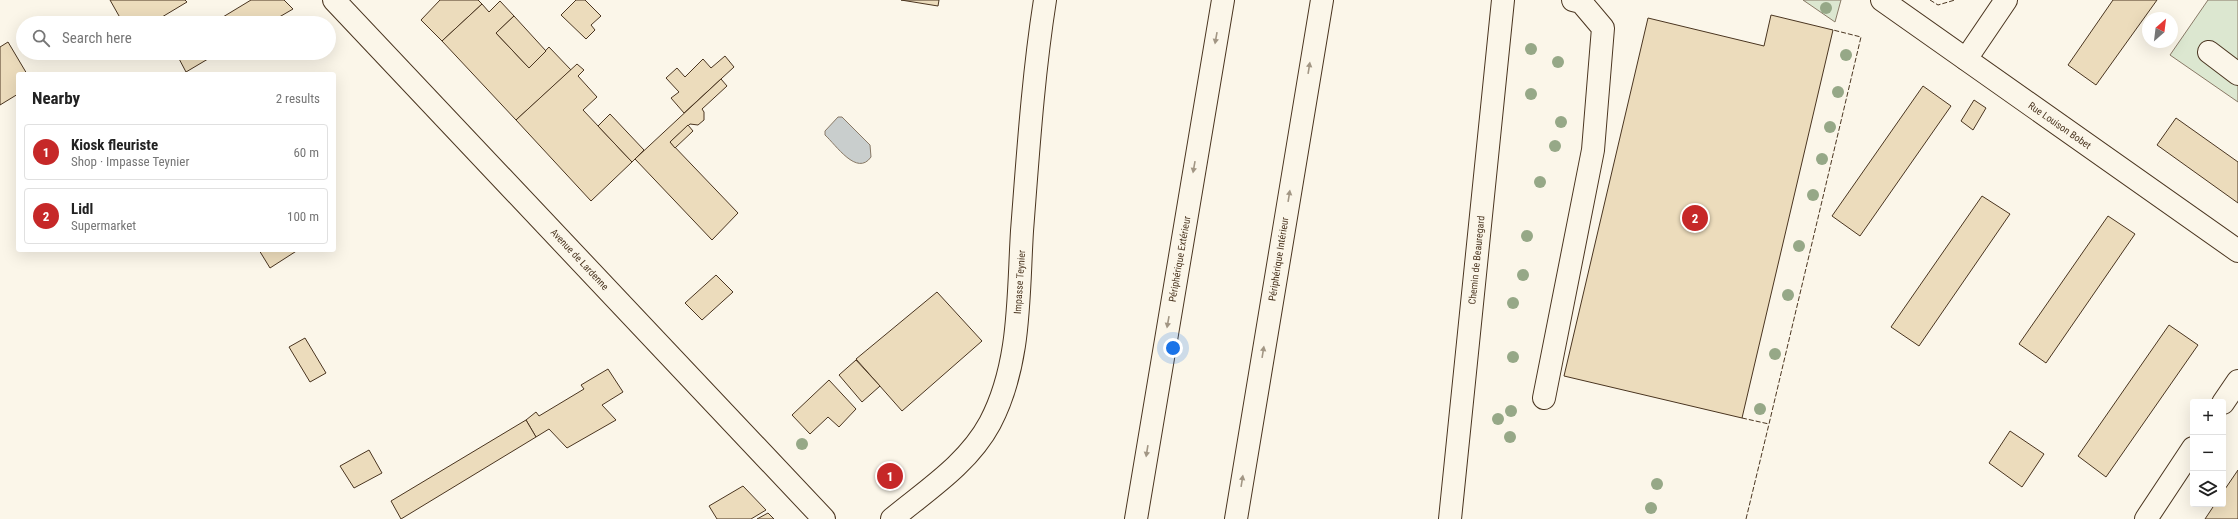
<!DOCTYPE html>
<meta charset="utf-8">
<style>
body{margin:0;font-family:"Roboto Condensed",sans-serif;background:#f2f2f2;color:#222}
.controls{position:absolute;right:12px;bottom:12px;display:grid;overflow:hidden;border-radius:4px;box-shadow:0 4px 16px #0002}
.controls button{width:36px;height:36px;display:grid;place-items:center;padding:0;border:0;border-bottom:1px solid #e0e0e0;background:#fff;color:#222;font:20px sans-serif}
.compass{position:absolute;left:2142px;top:12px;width:36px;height:36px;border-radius:50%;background:#fff;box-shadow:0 4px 16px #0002;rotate:28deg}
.you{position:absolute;left:1173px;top:348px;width:14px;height:14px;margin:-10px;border:3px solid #fff;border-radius:50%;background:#1a73e8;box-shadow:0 0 0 6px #1a73e833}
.badge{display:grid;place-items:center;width:26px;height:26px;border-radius:50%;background:#c62828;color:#fff;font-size:13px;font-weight:700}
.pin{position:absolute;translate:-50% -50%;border:2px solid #fff;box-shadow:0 1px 4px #0006}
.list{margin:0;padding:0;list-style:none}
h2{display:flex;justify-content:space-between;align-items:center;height:52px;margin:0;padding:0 16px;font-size:17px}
h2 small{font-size:13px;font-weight:400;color:#767676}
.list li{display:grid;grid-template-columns:26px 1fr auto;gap:12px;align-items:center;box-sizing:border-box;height:56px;margin:0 8px 8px;padding:0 8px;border:1px solid #e0e0e0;border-radius:4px}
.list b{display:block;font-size:15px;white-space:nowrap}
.list p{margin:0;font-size:13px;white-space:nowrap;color:#767676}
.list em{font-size:13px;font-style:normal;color:#767676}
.icon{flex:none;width:22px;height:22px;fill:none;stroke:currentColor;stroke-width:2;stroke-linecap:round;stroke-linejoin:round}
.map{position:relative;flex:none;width:2238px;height:519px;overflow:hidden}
.search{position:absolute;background:#fff;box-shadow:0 4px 16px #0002;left:16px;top:16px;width:320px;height:44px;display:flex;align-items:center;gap:10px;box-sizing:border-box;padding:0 14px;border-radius:22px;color:#767676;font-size:15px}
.panel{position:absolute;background:#fff;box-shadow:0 4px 16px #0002;left:16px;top:72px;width:320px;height:180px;border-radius:4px}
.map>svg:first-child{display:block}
</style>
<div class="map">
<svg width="2238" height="519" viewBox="0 0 2238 519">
<rect width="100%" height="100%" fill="#fbf6e9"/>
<g fill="#dce7d0" stroke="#887966">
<polygon points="1803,0 1841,0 1835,22"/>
<polygon points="2208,0 2238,0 2238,102 2170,55"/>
</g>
<path fill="#c9cecd" stroke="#887966" d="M838 117H842L870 145 871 157C857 177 836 145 825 135V131Z"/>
<g fill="#ecdcbc" stroke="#4a3520">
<polygon points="110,0 185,0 187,2 152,23 149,23 147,19 140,23 123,23"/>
<polygon points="251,0 284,0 293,9 269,23 213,23"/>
<polygon points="440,0 478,0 482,4 442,41 421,20"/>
<polygon points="576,0 585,0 601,16 591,25 595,30 586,39 561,15"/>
<polygon points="901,0 939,0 938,6"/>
<polygon points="2113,0 2157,0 2096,85 2068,65"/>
<polygon points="500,1 514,16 496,33 529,68 549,47 571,70 516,120 442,41 482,4 489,12"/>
<polygon points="1771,15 1833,30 1742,418 1564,376 1648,18 1764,46"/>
<polygon points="514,16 546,51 529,68 496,33"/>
<polygon points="8,42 27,74 18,74 18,94 0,105 0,47"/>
<polygon points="176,53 218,53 186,72"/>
<polygon points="725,56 734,67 684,113 671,98 679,92 666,78 677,68 685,77 703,59 711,68"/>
<polygon points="577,64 584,70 578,76 597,97 583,110 632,162 591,201 516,120"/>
<polygon points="721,79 727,86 702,109 704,112 704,120 698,125 690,124 670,142 738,213 712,240 635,159"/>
<polygon points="1923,86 1951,106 1860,236 1832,216"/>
<polygon points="1974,100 1986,108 1973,130 1961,121"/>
<polygon points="610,114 644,150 632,162 598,126"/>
<polygon points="2176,118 2238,162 2238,203 2157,145"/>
<polygon points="688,125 693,131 675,148 670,142"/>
<polygon points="1982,196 2010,214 1919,346 1891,327"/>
<polygon points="2108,216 2135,234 2046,363 2019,344"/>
<polygon points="259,250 298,250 270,268"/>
<polygon points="716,275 733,292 702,320 685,303"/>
<polygon points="937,292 982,341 902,411 856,359"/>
<polygon points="2169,325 2198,345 2106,477 2078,456"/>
<polygon points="305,338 326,373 310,382 289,347"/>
<polygon points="856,360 880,386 862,402 839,375"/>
<polygon points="608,369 623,392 602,405 616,420 567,448 549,429 536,437 526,420 536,412 539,416 584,389 581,385"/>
<polygon points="829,380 856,409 839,427 828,417 810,434 792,415"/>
<polygon points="526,420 536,437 401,519 391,501"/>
<polygon points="2010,431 2044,454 2022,487 1989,463"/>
<polygon points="369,450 382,473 354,488 340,466"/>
<polygon points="886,463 901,479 892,487 877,471"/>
<polygon points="2238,470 2238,519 2205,519 2215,504 2223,504 2223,492"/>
<polygon points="743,486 766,510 751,519 717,519 709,506"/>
<polygon points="768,513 774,519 757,519"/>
</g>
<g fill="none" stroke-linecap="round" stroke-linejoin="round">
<g stroke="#4a3520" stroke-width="24">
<g id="minor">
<polyline points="1882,0 2238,251"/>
<polyline points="2209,52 2238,74"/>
<polyline points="1966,59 2006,0"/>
<polyline points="1544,398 1593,150 1603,28 1581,2 1573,0"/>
<polyline points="2223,403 2238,381"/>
<path d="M892 519C927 490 968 464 990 423 1021 364 1018 296 1022 231 1028 154 1033 76 1045 0"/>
<polyline points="1450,519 1503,0"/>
<polyline points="2146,519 2193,448"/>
</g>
</g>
<g stroke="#4a3520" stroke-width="24">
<polyline id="major" points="334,0 824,519"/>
</g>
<g stroke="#4a3520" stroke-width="24">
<g id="highway">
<polyline points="1136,519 1223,0"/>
<polyline points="1236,519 1322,0"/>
</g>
</g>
<use href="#minor" stroke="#fbf6e9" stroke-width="22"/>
<use href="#major" stroke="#fbf6e9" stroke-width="22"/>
<use href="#highway" stroke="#fbf6e9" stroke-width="22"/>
<g stroke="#4a3520" stroke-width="1" stroke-dasharray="5 2" stroke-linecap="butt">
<polyline points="1930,0 1938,5 1955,0"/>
<polyline points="1742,418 1769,424 1861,37 1833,30"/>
<polyline points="1746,519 1769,424"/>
</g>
</g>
<g fill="#96a887">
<circle cx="1826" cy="8" r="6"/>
<circle cx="1531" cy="49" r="6"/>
<circle cx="1846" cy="55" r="6"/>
<circle cx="1558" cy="62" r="6"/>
<circle cx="1838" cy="92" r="6"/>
<circle cx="1531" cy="94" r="6"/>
<circle cx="1561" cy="122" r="6"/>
<circle cx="1830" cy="127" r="6"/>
<circle cx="1555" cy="146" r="6"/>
<circle cx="1822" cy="159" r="6"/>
<circle cx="1540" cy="182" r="6"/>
<circle cx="1813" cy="195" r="6"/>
<circle cx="1527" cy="236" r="6"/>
<circle cx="1799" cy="246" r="6"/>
<circle cx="1523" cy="275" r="6"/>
<circle cx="1788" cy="295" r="6"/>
<circle cx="1513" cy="303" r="6"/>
<circle cx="1775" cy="354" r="6"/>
<circle cx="1513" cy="357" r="6"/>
<circle cx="1760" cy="409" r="6"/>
<circle cx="1511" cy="411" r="6"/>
<circle cx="1498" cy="419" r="6"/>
<circle cx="1510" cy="437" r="6"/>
<circle cx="802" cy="444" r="6"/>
<circle cx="1657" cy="484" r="6"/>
<circle cx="1651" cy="508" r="6"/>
</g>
<defs><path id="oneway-solid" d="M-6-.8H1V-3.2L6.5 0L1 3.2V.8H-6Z"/></defs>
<g fill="#a29684">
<use href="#oneway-solid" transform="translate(1216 38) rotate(100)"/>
<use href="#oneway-solid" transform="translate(1309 68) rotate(-81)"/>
<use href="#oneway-solid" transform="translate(1194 167) rotate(100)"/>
<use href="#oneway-solid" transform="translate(1289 196) rotate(-81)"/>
<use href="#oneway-solid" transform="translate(1168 322) rotate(100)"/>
<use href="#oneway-solid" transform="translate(1263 352) rotate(-81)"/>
<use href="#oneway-solid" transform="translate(1147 451) rotate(99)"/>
<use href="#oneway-solid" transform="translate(1242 481) rotate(-81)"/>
</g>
<g text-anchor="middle" stroke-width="3" stroke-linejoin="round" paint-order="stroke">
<g font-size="10" fill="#4a3520" stroke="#fbf6e9">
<text transform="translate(2060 125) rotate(35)" y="4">Rue Louison Bobet</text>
<text transform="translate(580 259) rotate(47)" y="4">Avenue de Lardenne</text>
<text transform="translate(1179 259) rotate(-80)" y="4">Périphérique Extérieur</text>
<text transform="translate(1278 259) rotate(-81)" y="4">Périphérique Intérieur</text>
<text transform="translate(1476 260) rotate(-84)" y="4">Chemin de Beauregard</text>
<text transform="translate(1019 282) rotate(-86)" y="4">Impasse Teynier</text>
</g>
</g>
</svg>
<div class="controls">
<button>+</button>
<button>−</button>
<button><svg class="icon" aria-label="layers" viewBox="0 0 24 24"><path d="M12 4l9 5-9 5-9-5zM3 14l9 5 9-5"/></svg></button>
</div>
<svg class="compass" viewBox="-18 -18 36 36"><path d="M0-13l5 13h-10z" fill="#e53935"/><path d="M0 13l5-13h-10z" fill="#767676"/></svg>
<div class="you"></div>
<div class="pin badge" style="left:890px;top:476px">1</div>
<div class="pin badge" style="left:1695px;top:218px">2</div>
<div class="search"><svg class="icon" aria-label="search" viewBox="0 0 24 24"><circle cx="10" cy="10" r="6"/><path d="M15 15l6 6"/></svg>Search here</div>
<section class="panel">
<h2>Nearby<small>2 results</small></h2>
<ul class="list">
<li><span class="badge">1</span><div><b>Kiosk fleuriste</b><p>Shop · Impasse Teynier</p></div><em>60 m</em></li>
<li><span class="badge">2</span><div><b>Lidl</b><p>Supermarket</p></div><em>100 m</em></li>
</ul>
</section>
</div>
